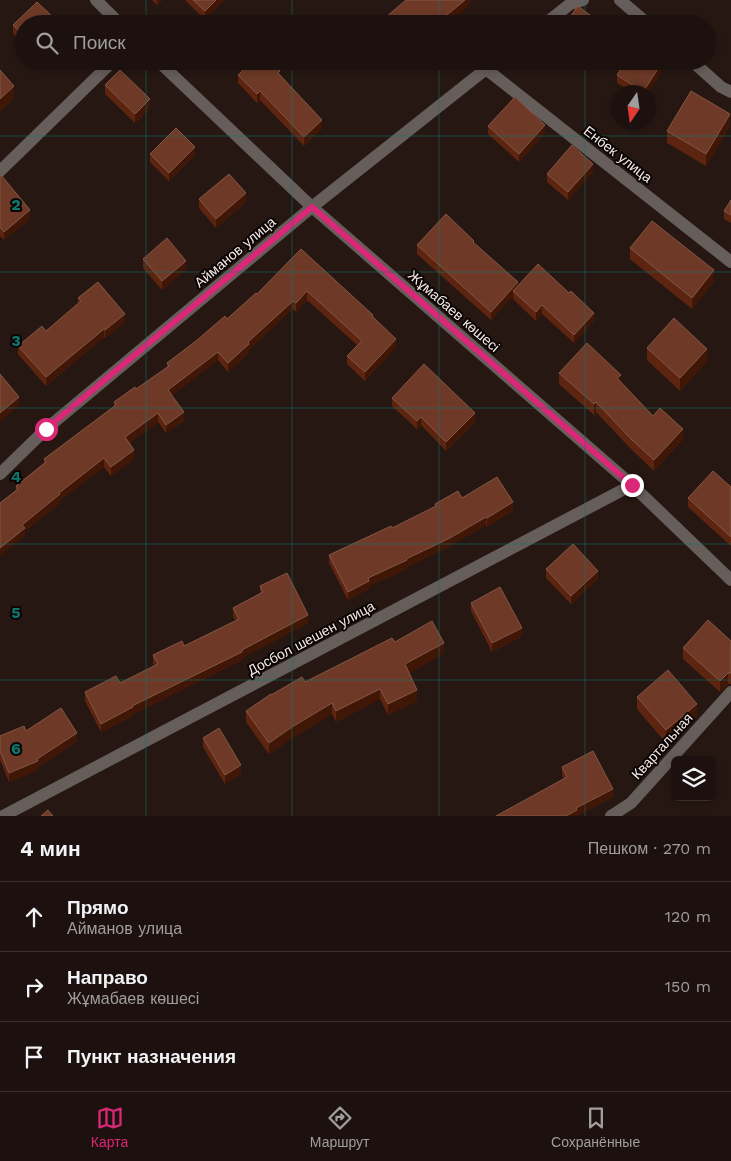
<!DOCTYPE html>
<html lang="ru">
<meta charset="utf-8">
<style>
body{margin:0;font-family:"Work Sans",sans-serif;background:#291f1c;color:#f1f3f6}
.controls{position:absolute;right:15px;bottom:15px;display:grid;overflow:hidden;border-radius:8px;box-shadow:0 2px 8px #0003}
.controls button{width:45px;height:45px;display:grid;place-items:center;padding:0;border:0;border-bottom:1px solid #3a312e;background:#1c110e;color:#f1f3f6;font:25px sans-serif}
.compass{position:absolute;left:611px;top:85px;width:45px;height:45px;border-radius:50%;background:#1c110e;box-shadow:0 2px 8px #0003;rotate:193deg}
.stop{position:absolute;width:15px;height:15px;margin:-11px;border:4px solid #db2777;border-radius:50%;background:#fff}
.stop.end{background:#db2777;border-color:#fff;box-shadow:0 1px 5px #0008}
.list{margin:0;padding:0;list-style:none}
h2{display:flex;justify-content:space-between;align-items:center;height:65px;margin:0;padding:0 20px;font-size:21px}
h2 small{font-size:16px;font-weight:400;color:#a09d9e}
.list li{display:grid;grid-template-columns:32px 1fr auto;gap:15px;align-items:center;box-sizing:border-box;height:70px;padding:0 20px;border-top:1px solid #3a312e}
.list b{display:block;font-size:19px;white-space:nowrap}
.list p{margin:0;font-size:16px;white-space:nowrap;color:#a09d9e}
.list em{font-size:16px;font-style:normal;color:#a09d9e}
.icon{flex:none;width:28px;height:28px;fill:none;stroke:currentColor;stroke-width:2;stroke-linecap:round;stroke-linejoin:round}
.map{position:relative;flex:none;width:731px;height:816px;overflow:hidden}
.search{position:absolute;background:#1c110e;box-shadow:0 2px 8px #0003;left:15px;right:15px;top:15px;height:55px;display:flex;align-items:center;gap:12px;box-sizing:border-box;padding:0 18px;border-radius:28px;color:#a09d9e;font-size:19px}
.sheet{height:275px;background:#1c110e}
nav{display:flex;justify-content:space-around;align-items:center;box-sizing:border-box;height:70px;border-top:1px solid #3a312e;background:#1c110e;font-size:14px;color:#a09d9e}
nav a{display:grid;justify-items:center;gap:2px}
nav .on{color:#db2777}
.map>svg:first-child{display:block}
</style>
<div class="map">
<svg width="731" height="816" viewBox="0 0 731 816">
<rect width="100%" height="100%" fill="#261712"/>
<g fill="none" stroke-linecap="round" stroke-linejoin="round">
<g stroke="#665e5b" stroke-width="12">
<polyline points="96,0 120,24"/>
<polyline points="620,0 648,24"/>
<polyline points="545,24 570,4 583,0"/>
<polyline points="158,61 312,207 632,485 731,580"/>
<polyline points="692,61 721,87 731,92"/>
<polyline points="486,69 731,262"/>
<polyline points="0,171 113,61"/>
<polyline points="0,474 46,429 312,207 496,61"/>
<polyline points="3,816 632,485"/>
<polyline points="611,816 631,803 731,692"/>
</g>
</g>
<g fill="#5d2510">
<polygon points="152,0 162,0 157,5"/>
<polygon points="185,0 224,0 205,20"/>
<polygon points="37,2 55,19 55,24 24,24 24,44 13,34 13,25"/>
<polygon points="580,61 597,61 591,69"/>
<polygon points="661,72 648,92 631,92 617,83 617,75"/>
<polygon points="238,75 280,76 322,128 304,146 260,100 257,103 238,83"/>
<polygon points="105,85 150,108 135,123 105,94"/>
<polygon points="488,126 545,133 519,162 488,134"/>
<polygon points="730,126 706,166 667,143 667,131"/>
<polygon points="150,154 195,155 169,181 150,162"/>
<polygon points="593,172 568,200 547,182 547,174"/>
<polygon points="0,176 30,219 4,240 0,236"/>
<polygon points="199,199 246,202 216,228 199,208"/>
<polygon points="731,200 731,223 724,219 724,211"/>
<polygon points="474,243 518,285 594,321 574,343 542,314 536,321 513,299 513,296 491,320 417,254 417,245"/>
<polygon points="630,248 714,281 692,309 630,259"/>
<polygon points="301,249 373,317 396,347 365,381 347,364 347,356 357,345 307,300 296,312 293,309 249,350 249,353 228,372 218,360 172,395 184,421 166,433 158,422 129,443 134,459 111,476 104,467 60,500 60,503 25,531 25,536 16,491 16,486 44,463 44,459 114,406 114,402 136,389 167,367 167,363 227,319 257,294"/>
<polygon points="143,259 186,269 162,290 143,268"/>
<polygon points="78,298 125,322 105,338 104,337 46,386 18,354 18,346 46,331 78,304"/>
<polygon points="647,348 707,361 680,391 647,360"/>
<polygon points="559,373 621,382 653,416 683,439 654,471 631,449 596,412 594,415 559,384"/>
<polygon points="392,398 475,422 446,451 421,425 417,429 392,406"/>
<polygon points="731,487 731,546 688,507 688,498"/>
<polygon points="462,498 513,511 487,527 486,525 450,546 407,567 407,569 369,586 369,589 348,600 329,563 329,555 392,528 435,507 435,504"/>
<polygon points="546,569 598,579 571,604 546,578"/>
<polygon points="260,586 308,623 242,658 242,660 133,714 133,716 101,732 85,701 85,692 120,683 154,666 153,663 153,655 184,646 236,621 233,617 233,608 260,594"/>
<polygon points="471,603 522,636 492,652 471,611"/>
<polygon points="731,641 731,684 728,684 720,692 683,659 683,648"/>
<polygon points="395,642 444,653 409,673 417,701 388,715 380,699 336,722 332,714 292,738 269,754 246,722 246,711 271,695 305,682"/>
<polygon points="637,697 697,716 666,743 637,709"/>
<polygon points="26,731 77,741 38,767 38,770 9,782 0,760 0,736"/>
<polygon points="203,738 241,774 225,784 203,747"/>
<polygon points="562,767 613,797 577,816 562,775"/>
</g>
<g fill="#401607">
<polygon points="157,0 162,0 157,5"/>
<polygon points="216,0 224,0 205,20 205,11"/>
<polygon points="465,0 471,0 470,2 470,5 447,24 436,24"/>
<polygon points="55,19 55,24 50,24"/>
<polygon points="591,61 597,61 591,69"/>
<polygon points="661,64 661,72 648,92 643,92"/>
<polygon points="14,86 14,98 0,112 0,99"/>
<polygon points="260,91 260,100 257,103 257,94"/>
<polygon points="150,99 150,108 135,123 135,114"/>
<polygon points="730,114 730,126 706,166 706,154"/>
<polygon points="322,120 322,128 304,146 304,137"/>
<polygon points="545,125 545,133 519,162 519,154"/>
<polygon points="195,147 195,155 169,181 169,173"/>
<polygon points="593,164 593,172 568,200 568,192"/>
<polygon points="246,193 246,202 216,228 216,219"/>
<polygon points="30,210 30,219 4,240 4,232"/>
<polygon points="186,261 186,269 162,290 162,281"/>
<polygon points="714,270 714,281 692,309 692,298"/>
<polygon points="518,282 518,290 513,291 513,296 491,320 491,312"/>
<polygon points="307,291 307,300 296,312 296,303"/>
<polygon points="293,301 293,309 249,350 249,353 228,372 228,363 248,342"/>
<polygon points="542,305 542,314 536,321 536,312"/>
<polygon points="594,313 594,321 574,343 574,335"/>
<polygon points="125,314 125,322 105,338 105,330"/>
<polygon points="104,329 104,337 46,386 46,377"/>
<polygon points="396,339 396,347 365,381 365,372"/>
<polygon points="707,349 707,361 680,391 680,378"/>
<polygon points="218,352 218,360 168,398 168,390"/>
<polygon points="621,375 621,385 617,378"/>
<polygon points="19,397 19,405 0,422 0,413"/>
<polygon points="596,402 596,412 594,415 594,404"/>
<polygon points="184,412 184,421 166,433 166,425"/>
<polygon points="158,413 158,422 125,446 125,437"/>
<polygon points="475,413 475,422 446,451 446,442"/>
<polygon points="421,417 421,425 417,429 417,421"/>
<polygon points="683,429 683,439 654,471 654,460"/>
<polygon points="134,450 134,459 111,476 111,467"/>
<polygon points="104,458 104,467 60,500 60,503 25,531 25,536 0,556 0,548 22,525 59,493"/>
<polygon points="513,502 513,511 487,527 487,518"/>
<polygon points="486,517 486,525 450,546 407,567 407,569 369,586 369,589 348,600 348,592 368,578"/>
<polygon points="598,571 598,579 571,604 571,596"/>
<polygon points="308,615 308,623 242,658 242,660 133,714 133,716 101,732 101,724 132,706 242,650"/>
<polygon points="522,628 522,636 492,652 492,643"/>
<polygon points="444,643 444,653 405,675 405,664"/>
<polygon points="728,673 728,684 720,692 720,681"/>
<polygon points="380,689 380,699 336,722 336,711"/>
<polygon points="417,690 417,701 388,715 388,704"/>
<polygon points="332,703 332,714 292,738 269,754 269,743 292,727"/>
<polygon points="697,704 697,716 666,743 666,730"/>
<polygon points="77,733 77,741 38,767 38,770 9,782 9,773 37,759"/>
<polygon points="241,765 241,774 225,784 225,775"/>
<polygon points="613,789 613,797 577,816 567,816 576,808"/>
</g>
<g fill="#6e3a27" stroke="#835645">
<polygon points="193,0 216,0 205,11"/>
<polygon points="406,0 465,0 436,24 378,24"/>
<polygon points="37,2 55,19 50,24 24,24 24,36 13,25"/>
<polygon points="578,6 602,24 565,24"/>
<polygon points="252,61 271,61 280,71 278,73 322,120 304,137 260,91 257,94 238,75"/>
<polygon points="626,61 657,61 661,64 643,92 617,75"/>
<polygon points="0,70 14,86 0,99"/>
<polygon points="120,70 150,99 135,114 105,85"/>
<polygon points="691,91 730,114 706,154 667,131"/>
<polygon points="515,97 545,125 519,154 488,126"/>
<polygon points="176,128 195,147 169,173 150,154"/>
<polygon points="572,145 593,164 568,192 547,174"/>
<polygon points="229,174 246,193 216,219 199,199"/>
<polygon points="1,175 30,210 4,232 0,227 0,176"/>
<polygon points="731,200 731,215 724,211"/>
<polygon points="446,214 474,241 473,242 518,282 491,312 417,245"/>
<polygon points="652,221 714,270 692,298 630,248"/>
<polygon points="167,238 186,261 162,281 143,259"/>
<polygon points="301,249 373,315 372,316 396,339 365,372 347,356 362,341 307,291 296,303 293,301 248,342 249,344 228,363 218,352 168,390 184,412 166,425 158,413 125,437 134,450 111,467 104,458 59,493 60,494 22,525 25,528 0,548 0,503 18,489 16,486 46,462 44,459 116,405 114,402 135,387 136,389 169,366 167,363 196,341 225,316 227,319 256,293 257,294"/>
<polygon points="538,264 569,293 571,291 594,313 574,335 542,305 536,312 513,291"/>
<polygon points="98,282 125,314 105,330 104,329 46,377 18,346 42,326 46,331 81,301 78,298"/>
<polygon points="674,318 707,349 680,378 647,348"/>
<polygon points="587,343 621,375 617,378 653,416 660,408 683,429 654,460 631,439 596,402 594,404 559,373"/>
<polygon points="424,364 475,413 446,442 421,417 417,421 392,398"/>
<polygon points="0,374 19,397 0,413"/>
<polygon points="713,471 731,487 731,537 688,498"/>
<polygon points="497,477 513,502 487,518 486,517 450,538 406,559 407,560 368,578 369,581 348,592 329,555 391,526 392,528 436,506 435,504 458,491 462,498"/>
<polygon points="573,544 598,571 571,596 546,569"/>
<polygon points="287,573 308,615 242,650 242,652 132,706 133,707 101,724 85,692 116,676 120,683 158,664 153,655 182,641 184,646 239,619 233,608 263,592 260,586"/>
<polygon points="500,587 522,628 492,643 471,603"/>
<polygon points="708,620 731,641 731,673 728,673 720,681 683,648"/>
<polygon points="432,621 444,643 405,664 417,690 388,704 380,689 336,711 332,703 292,727 269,743 246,711 271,694 271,695 302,677 305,682 392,638 395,642"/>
<polygon points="668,670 697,704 666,730 637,697"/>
<polygon points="61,708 77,733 37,759 38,761 9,773 0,751 0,736 24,726 26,731"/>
<polygon points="219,728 241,765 225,775 203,738"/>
<polygon points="593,751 613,789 576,808 577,810 566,816 496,816 567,777 562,767"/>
<polygon points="48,810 53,816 41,816"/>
</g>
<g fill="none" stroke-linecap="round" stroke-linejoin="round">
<polyline stroke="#db2777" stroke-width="6" points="46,429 312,207 632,485"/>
</g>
<path fill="none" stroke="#0f766e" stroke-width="1" stroke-opacity="0.55" d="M146 0V24M292 0V24M439 0V24M585 0V24M146 61V816M292 61V816M439 61V816M585 61V816M0 136H731M0 272H731M0 408H731M0 544H731M0 680H731"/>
<g text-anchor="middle" stroke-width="4" stroke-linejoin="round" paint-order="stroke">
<g font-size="14" fill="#f5eae6" stroke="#0a0504">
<text transform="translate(618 154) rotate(38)" y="5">Енбек улица</text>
<text transform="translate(235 252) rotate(-40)" y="5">Айманов улица</text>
<text transform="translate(454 311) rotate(41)" y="5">Жұмабаев көшесі</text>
<text transform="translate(311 638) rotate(-28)" y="5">Досбол шешен улица</text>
<text transform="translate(662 746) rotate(-48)" y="5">Квартальная</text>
</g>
</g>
<g font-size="16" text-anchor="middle" font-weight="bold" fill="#0f766e" stroke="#0a0504" stroke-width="4" stroke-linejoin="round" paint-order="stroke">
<text x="16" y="210">2</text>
<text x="16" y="346">3</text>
<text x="16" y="482">4</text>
<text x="16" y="618">5</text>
<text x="16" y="754">6</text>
</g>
</svg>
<div class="controls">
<button><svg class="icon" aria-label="layers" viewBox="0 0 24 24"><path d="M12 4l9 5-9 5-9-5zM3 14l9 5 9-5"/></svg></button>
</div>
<svg class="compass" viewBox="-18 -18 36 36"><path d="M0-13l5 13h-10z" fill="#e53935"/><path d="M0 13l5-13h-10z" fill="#a09d9e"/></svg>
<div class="stop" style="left:46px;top:429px"></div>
<div class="stop end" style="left:632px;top:485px"></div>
<div class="search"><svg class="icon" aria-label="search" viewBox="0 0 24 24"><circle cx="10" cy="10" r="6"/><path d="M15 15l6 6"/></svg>Поиск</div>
</div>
<section class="sheet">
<h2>4 мин<small>Пешком · 270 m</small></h2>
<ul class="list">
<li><svg class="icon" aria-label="ahead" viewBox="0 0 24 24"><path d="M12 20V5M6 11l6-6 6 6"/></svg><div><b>Прямо</b><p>Айманов улица</p></div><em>120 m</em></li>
<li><svg class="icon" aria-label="right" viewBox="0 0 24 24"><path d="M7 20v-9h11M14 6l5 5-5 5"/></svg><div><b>Направо</b><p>Жұмабаев көшесі</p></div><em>150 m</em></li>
<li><svg class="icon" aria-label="arrive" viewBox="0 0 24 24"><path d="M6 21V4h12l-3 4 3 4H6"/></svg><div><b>Пункт назначения</b></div></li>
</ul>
</section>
<nav>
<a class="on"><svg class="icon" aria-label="map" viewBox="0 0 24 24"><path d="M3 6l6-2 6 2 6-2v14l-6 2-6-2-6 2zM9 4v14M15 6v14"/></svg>Карта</a>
<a><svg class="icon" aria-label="directions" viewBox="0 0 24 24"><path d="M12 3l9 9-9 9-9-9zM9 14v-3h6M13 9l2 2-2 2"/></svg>Маршрут</a>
<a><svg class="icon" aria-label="saved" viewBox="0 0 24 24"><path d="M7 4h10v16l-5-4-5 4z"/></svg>Сохранённые</a>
</nav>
